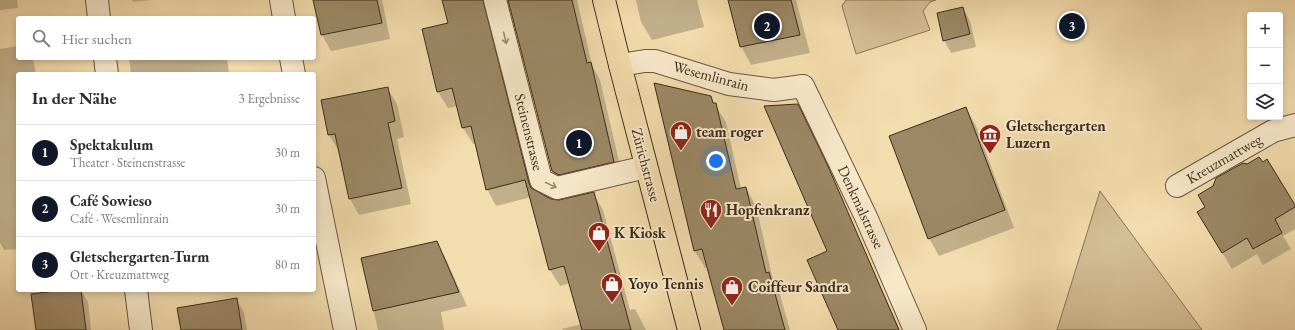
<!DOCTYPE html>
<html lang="de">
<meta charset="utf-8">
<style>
body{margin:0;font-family:"EB Garamond",serif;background:#f2f2f3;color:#2b2b33}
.controls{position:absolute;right:12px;top:12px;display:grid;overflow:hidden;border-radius:4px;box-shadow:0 2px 6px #0003}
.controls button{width:36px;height:36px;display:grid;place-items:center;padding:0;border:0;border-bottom:1px solid #e1e1e2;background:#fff;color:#2b2b33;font:20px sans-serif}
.you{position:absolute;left:716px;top:161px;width:14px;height:14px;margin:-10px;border:3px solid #fff;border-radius:50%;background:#1a73e8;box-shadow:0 0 0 6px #1a73e833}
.badge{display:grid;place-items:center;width:26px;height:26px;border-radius:50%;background:#111827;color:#fff;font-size:13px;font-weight:700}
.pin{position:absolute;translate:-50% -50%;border:2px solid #fff;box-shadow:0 1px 4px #0006}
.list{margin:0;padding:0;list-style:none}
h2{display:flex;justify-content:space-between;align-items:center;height:52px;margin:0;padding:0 16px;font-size:17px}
h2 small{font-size:13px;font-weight:400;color:#7c7c81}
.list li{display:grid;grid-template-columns:26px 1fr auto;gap:12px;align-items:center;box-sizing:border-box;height:56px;padding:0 16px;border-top:1px solid #e1e1e2}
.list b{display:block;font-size:15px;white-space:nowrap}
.list p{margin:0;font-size:13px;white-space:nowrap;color:#7c7c81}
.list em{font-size:13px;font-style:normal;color:#7c7c81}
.icon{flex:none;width:22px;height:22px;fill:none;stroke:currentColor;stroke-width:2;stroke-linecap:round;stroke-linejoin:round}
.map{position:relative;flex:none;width:1295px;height:330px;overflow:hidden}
.search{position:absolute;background:#fff;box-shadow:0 2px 6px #0003;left:16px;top:16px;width:300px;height:44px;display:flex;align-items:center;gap:10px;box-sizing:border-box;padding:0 14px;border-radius:4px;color:#7c7c81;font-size:15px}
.panel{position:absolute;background:#fff;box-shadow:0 2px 6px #0003;left:16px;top:72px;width:300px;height:220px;border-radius:4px}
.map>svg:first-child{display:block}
</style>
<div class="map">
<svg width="1295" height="330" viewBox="0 0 1295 330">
<rect width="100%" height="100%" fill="#f3dcad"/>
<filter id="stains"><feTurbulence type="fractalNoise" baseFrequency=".005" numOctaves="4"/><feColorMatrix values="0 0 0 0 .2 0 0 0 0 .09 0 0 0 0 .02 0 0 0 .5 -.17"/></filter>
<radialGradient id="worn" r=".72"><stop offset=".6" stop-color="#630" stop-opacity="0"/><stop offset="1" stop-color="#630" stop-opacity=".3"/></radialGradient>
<g fill="#d4be94" stroke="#887557">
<polygon points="846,0 936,0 930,2 923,11 930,30 856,54 842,6"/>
<polygon points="1100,191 1202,330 1057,330"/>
</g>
<g fill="#0003">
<polygon points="0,0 17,0 18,8 0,10"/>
<polygon points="132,0 150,0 133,2"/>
<polygon points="314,0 382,0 390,39 331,51 322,35"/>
<polygon points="444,0 577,0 592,65 600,80 623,178 562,188 553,171 510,5 501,4 492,20 536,192 552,200 560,201 593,193 603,210 630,310 635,309 646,330 563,330 562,329 581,324 570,283 560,286 550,270 531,197 496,206 487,189 476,144 473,144 463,128 458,106 448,108 438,92 423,30 449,24"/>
<polygon points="636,0 697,0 704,27 652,40 641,22"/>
<polygon points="729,0 796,0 810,53 751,65 741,46"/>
<polygon points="963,8 970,21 976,47 951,53 944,40"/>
<polygon points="18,46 18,58 33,58 36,74 18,74 18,249 4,250 0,243 0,49"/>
<polygon points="129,58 227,58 229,74 131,74"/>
<polygon points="387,88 397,104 404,137 397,139 411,204 359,215 350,199 339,151 329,135"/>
<polygon points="710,97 726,122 741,189 746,188 756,206 773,280 779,291 790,330 725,330 708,268 705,268 694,250"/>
<polygon points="966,108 976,126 1014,228 939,256 929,238"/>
<polygon points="805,118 833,178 900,330 839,330 828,252"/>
<polygon points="1295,207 1295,229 1283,236 1291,249 1263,265 1257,254 1232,269 1198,212"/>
<polygon points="436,242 445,257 467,306 441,312 444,330 378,330 362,259"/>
<polygon points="75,290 81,290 88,302 91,330 37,330"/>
<polygon points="236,299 244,312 247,330 182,330"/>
</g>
<g fill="#9c8866" stroke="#3d2c1a">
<polygon points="313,0 377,0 382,23 321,35"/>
<polygon points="442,0 483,0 529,183 531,188 551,199 559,200 594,192 631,330 582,330 564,266 549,270 525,180 486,190 471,126 462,128 452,88 437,92 422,29 448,23"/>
<polygon points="508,0 572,0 587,63 591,62 614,162 559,175 552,171"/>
<polygon points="728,0 791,0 800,35 740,47"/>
<polygon points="963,7 970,34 943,41 937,13"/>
<polygon points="654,83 711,96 713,103 716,103 736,189 746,187 766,273 769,272 785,330 724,330 702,249 694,251"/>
<polygon points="388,87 395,121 388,123 402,188 349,199 335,134 328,135 321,100"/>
<polygon points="798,104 827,164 899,330 838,330 807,260 827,251 764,106"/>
<polygon points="966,107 1005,210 928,239 889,136"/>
<polygon points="1259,157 1263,162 1267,159 1295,205 1295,207 1275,219 1282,233 1253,249 1247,238 1222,253 1197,212 1205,207 1198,195 1213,186 1216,178 1243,163 1247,164"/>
<polygon points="437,241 459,292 373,311 361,258"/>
<polygon points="63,290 81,290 86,330 36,330 31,294"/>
<polygon points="237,298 242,330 181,330 177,308"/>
</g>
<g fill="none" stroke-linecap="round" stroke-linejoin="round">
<g stroke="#6a583f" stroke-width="24">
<g id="minor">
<polyline points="97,0 99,18"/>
<polyline points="281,0 284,18"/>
<polyline points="495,0 541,180 557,188 646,167"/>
<polyline points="105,58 107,74"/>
<polyline points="291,58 294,74"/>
<polyline points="620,65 645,61 655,61 729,84 774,90 803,86 866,217 915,330"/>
<polyline points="314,178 345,330"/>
<polyline points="1177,186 1273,131 1295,125"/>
<polyline points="136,290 141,330"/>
</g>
</g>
<g stroke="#3d2c1a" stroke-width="24">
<polyline id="primary" points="604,0 620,65 689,330"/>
</g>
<use href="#minor" stroke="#f7e8ca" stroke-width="22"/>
<use href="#primary" stroke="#f3dcad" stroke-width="22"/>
</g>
<defs><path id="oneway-shaft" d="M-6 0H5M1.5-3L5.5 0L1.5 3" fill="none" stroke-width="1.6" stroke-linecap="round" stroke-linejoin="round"/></defs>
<g stroke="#9a8a72">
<use href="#oneway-shaft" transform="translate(505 38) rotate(76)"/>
<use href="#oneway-shaft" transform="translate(551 185) rotate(25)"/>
</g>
<defs>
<g id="shop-pin" transform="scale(1.15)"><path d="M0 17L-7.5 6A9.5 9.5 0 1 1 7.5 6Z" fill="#8f2418" stroke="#f7e8ca"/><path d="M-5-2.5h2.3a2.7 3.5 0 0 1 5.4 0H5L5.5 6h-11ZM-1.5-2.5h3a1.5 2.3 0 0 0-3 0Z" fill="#fff"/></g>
<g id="museum-pin" transform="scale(1.15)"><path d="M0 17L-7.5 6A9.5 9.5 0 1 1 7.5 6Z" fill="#8f2418" stroke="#f7e8ca"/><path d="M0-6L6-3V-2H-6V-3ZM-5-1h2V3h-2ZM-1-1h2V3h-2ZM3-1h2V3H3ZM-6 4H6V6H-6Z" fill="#fff"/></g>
<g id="restaurant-pin" transform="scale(1.15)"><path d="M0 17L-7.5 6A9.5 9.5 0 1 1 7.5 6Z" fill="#8f2418" stroke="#f7e8ca"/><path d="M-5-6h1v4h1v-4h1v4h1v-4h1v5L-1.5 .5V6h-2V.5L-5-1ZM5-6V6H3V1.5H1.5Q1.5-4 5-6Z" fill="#fff"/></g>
</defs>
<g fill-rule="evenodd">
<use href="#shop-pin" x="681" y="132"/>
<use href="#museum-pin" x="990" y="135"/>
<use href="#restaurant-pin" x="711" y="210"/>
<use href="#shop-pin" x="599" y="233"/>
<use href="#shop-pin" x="612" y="284"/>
<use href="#shop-pin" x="732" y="287"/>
</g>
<g text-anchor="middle" stroke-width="4" stroke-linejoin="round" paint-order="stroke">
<g font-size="15" fill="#3d2c1a" stroke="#f7e8ca">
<text transform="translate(711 76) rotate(15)" y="5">Wesemlinrain</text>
<text transform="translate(529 132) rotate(76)" y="5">Steinenstrasse</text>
<text transform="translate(1224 159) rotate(-30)" y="5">Kreuzmattweg</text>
<text transform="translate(646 165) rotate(75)" y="5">Zürichstrasse</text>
<text transform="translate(861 207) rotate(65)" y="5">Denkmalstrasse</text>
</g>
<g font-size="15" font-weight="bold" fill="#3d2c1a" stroke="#f7e8ca" text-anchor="start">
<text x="1006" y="131">Gletschergarten<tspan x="1006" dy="17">Luzern</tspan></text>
<text x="696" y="137">team roger</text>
<text x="726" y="215">Hopfenkranz</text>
<text x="614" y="238">K Kiosk</text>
<text x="628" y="289">Yoyo Tennis</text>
<text x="748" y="292">Coiffeur Sandra</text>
</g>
</g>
<rect width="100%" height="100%" filter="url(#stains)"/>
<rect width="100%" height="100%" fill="url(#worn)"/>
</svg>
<div class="controls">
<button>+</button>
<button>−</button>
<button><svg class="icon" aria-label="layers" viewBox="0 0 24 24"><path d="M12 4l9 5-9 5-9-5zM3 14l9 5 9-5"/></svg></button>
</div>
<div class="you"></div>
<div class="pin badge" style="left:579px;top:143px">1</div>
<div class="pin badge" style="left:767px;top:26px">2</div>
<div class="pin badge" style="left:1072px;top:26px">3</div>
<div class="search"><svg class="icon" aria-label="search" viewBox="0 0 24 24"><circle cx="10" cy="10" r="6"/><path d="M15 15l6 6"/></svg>Hier suchen</div>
<section class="panel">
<h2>In der Nähe<small>3 Ergebnisse</small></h2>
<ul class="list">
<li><span class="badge">1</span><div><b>Spektakulum</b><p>Theater · Steinenstrasse</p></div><em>30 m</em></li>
<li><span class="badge">2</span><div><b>Café Sowieso</b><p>Café · Wesemlinrain</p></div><em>30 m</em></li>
<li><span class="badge">3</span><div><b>Gletschergarten-Turm</b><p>Ort · Kreuzmattweg</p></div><em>80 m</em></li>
</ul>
</section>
</div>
